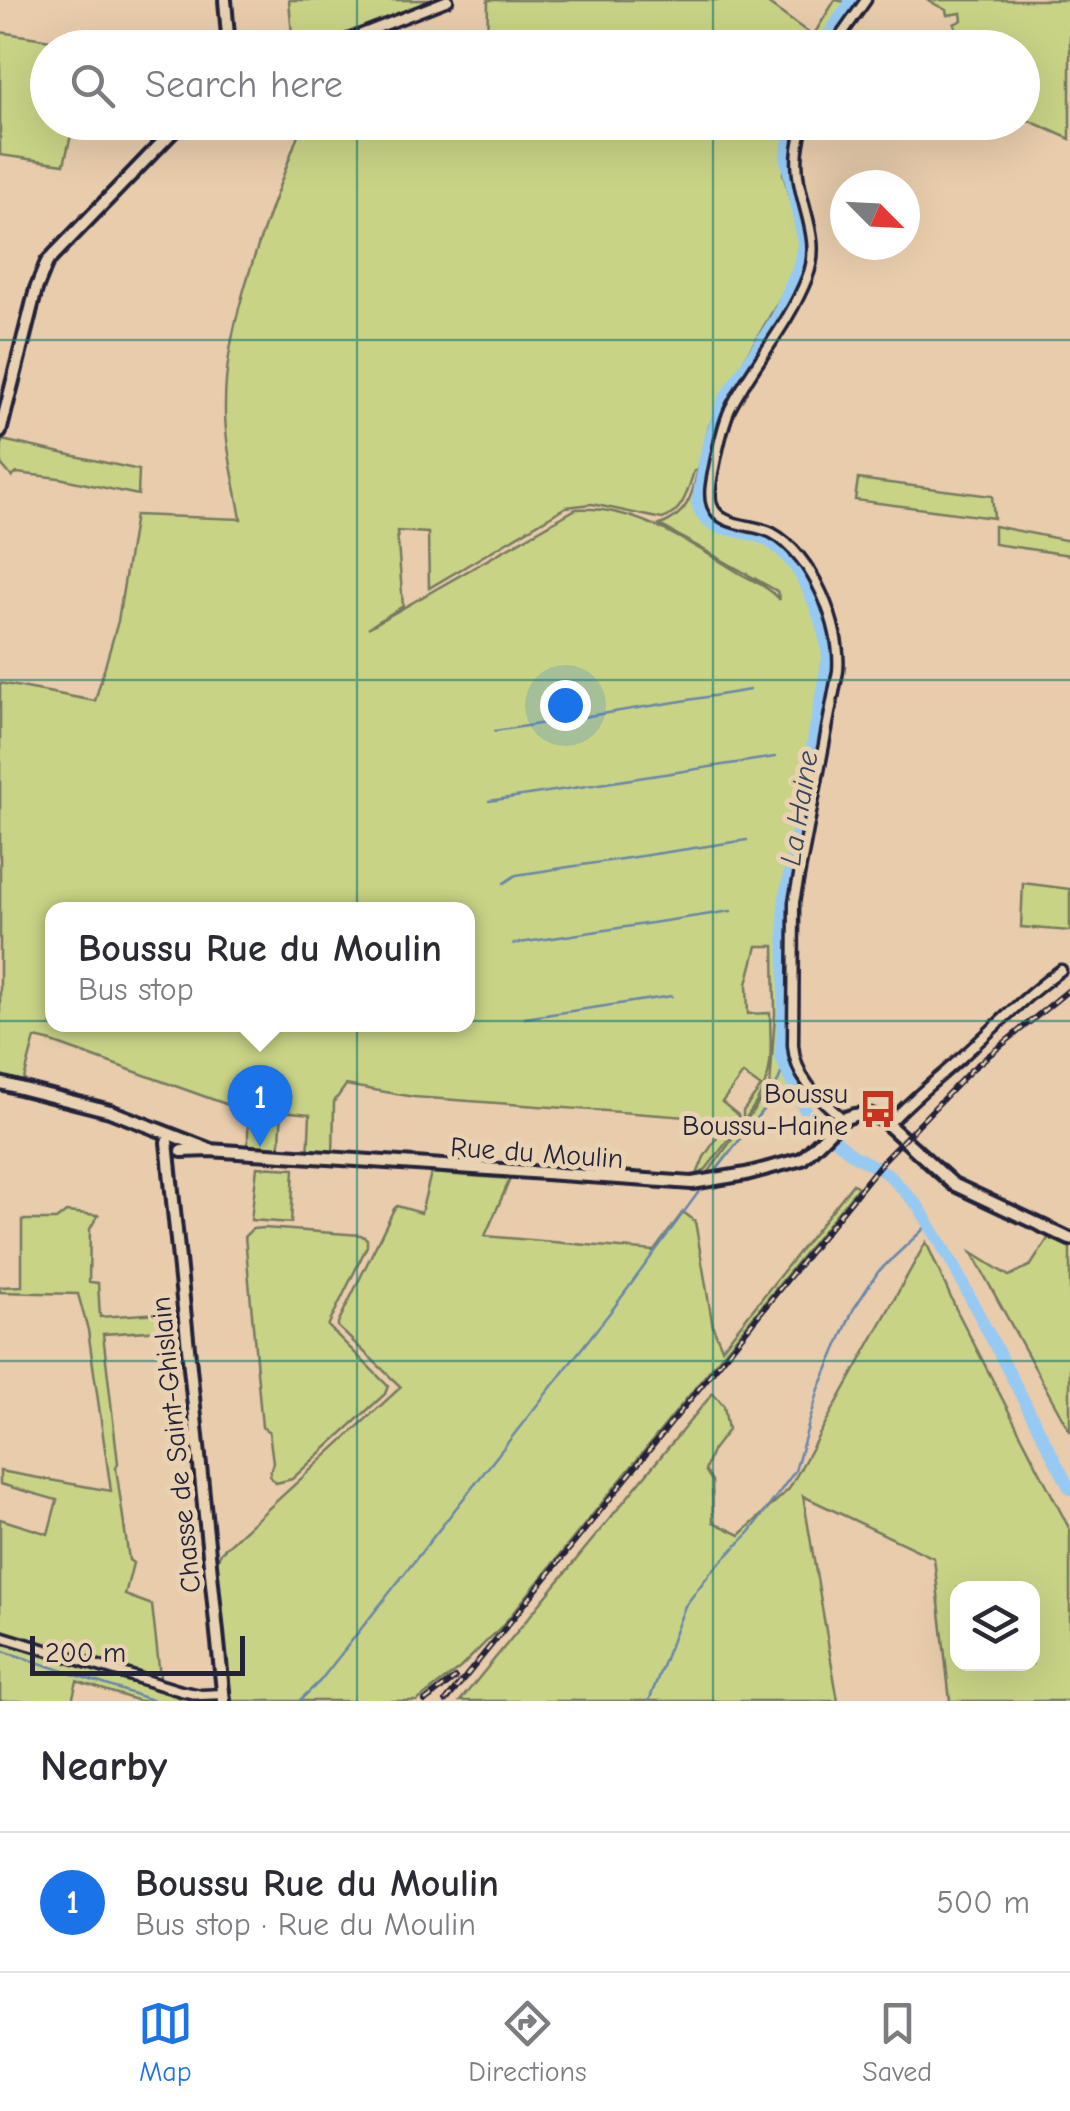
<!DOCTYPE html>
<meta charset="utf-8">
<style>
body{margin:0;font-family:"Comic Neue",sans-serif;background:#f7f7f7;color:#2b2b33}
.controls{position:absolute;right:30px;bottom:30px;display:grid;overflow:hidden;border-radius:20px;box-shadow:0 10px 40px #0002}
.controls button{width:90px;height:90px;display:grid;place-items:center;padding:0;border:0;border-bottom:2px solid #e1e1e2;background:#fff;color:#2b2b33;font:50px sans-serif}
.compass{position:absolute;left:830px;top:170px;width:90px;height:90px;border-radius:50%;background:#fff;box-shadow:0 10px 40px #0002;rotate:114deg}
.scale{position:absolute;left:30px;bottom:25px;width:215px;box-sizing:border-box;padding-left:10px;border:5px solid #22223b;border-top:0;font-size:28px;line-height:35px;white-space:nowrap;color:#22223b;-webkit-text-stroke:8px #e8d2b1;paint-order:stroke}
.you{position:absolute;left:565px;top:705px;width:35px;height:35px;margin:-25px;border:8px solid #fff;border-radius:50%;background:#1a73e8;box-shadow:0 0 0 15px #1a73e833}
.badge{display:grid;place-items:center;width:65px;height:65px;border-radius:50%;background:#1a73e8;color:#fff;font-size:32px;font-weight:700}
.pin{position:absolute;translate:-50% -82px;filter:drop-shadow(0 2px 5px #0008)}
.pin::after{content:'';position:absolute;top:52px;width:35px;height:30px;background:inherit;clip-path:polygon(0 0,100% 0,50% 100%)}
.popup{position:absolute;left:45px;top:902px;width:430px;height:130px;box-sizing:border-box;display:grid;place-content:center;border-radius:20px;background:#fff;filter:drop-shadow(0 2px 8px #0005);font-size:32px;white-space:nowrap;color:#7c7c81}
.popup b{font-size:38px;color:#2b2b33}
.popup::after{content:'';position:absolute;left:50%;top:100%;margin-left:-20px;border:20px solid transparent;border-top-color:#fff}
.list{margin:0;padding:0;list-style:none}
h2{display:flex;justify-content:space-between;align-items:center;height:130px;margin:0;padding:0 40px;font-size:42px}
h2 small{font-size:32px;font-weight:400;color:#7c7c81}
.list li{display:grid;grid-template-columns:65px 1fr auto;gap:30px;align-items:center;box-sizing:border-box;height:140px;padding:0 40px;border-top:2px solid #e1e1e2}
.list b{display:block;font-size:38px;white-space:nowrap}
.list p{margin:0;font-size:32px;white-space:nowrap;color:#7c7c81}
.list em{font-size:32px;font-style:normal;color:#7c7c81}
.icon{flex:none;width:55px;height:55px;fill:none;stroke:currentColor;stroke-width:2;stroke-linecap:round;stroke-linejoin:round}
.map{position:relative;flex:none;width:1070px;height:1701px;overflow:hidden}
.search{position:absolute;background:#fff;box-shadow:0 10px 40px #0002;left:30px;right:30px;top:30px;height:110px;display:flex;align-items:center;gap:25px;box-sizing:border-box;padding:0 35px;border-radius:55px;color:#7c7c81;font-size:38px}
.sheet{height:270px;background:#fff}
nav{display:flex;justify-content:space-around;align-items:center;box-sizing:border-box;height:140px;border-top:2px solid #e1e1e2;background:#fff;font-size:28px;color:#7c7c81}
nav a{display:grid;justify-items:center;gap:5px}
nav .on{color:#1a73e8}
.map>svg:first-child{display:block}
</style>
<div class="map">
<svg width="1070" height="1701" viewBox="0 0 1070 1701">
<rect width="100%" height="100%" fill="#e8ccac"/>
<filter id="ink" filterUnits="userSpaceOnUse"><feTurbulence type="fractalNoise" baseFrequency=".01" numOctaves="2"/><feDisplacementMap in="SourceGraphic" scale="20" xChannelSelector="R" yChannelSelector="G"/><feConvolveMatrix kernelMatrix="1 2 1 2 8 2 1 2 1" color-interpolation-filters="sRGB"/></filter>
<g filter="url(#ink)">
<g fill="#c9d386" stroke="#767a60" stroke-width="2.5" fill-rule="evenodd">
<polygon points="289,0 441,0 318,48 293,47"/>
<polygon points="488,0 763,0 813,36 835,0 846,2 817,47 487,48"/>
<polygon points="927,0 1070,0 1070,139 1023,118 1023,110 1039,71 1023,62 1022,48 994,47 956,28 954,24 962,20 961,13 947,15 946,10"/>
<polygon points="0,32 95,47 48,48 48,122 74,123 64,164 0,155"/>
<path d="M486 122 789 123 783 173 802 246 798 262 784 292 722 397 709 426 698 470 694 471C688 490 683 513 662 519L592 504 566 507 429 588 428 533 397 531 403 606 368 628 576 509C635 505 693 545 741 574 754 581 770 588 780 600L777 591 660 525C685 516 692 498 697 473L710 475 711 510 762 531 778 540 791 553 809 577 829 615 836 660 792 892 796 1070 803 1084 765 1107 711 1177 708 1173 713 1166 770 1087 775 1014 774 946H757L747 984 748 1014 770 1013C771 1064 775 1079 743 1122V1111L761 1087 743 1074 722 1102 738 1115 740 1125 706 1169 696 1177 704 1157 729 1120 414 1097 346 1085 334 1102 333 1160 308 1159 310 1114 282 1111 279 1156 248 1154V1112L52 1042 35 1038 23 1083 0 1078V683L95 701 118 621 135 515 241 519C235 482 224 442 225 404 225 314 273 208 302 123L485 133ZM52 910H468V1024H52Z"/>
<polygon points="2,440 139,470 138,495 59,478 17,473 12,477 1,464"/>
<polygon points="858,479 992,496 994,518 855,500"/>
<polygon points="994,526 1070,541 1070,555 994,544"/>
<polygon points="1023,883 1070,889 1070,931 1021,927"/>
<polygon points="257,1167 294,1169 291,1223 251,1220"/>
<polygon points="431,1173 510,1179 485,1236 654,1251 683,1212 695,1221 713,1327 722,1348 853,1184 858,1187 503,1625 460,1668 417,1701 229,1701 215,1566 221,1552 401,1387 338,1327 338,1323 394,1209 397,1206 421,1213"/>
<polygon points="66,1212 98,1215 90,1229 89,1282 98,1283 100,1317 175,1312 177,1329 103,1334 118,1463 116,1468 129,1560 133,1563 125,1595 152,1605 161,1685 181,1691 223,1694 224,1701 139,1701 77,1681 72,1701 0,1701 0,1519 48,1534 57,1500 0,1484 0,1471 111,1491 88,1330 78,1294 0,1292 0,1287 22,1286 22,1220 56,1220"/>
<polygon points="264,1228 361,1235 367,1239 367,1246 328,1326 388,1386 385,1394 292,1479 276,1483 269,1476 273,1462 269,1432 262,1427 245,1236 252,1229"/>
<polygon points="1049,1237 1070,1247 1070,1432 972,1253 1009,1276 1031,1265"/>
<path d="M926 1242 956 1309 1070 1530V1701H950L934 1558 803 1496 838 1701H460L713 1393 724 1406 728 1430 712 1451 705 1470 712 1481 713 1522 740 1535 789 1489ZM958 1588H1032V1664H958Z"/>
</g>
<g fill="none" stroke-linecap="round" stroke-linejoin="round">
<g stroke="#6887a9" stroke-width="2.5">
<polyline points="495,731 750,690"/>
<polyline points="489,801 775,757"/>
<polyline points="504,883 516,875 747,840"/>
<polyline points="513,944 731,911"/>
<polyline points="525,1018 672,996"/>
<polyline points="712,1176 771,1099 784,1066"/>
<polyline points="0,1650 155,1701"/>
<polyline points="299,1701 320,1681 615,1306 703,1186"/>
<polyline points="649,1701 685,1606 710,1573 750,1532 795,1471 819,1389 853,1310 878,1272 929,1224"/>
</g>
<g stroke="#96caf3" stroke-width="12">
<polyline points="819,48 852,0"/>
<path d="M792 122 786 159 804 244 800 264 777 317 723 401 707 448 697 504C708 536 737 527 762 538 800 554 824 619 828 657L784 903 785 982 781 1057 798 1099 811 1118 853 1155 888 1174 919 1207 952 1263 1070 1489"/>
</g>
<g stroke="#22223b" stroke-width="15">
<g id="street">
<polyline points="326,48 448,0"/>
<polyline points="832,48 866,0"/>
<path d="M804 122C798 143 795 161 799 182 805 216 821 244 807 278 788 326 753 364 730 409 722 427 718 448 714 468 712 479 708 494 712 505 720 528 754 523 772 533 813 555 842 627 838 671L794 902 793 1045C795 1079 819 1098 843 1119"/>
<path d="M888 1125C911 1099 937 1080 962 1057 995 1027 1025 996 1061 970"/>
<polyline points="0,1636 181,1691 201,1695 223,1694"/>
</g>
</g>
<g stroke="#22223b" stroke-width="18">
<g id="secondary">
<polyline points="225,0 229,48"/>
<polyline points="0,432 36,289 47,262 182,122"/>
<polyline points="0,1083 110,1111 208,1149"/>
<polyline points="167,1142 224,1701"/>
<polyline points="182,1151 209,1150 692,1183 746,1174 802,1159 843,1119 854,1115 869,1114 883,1120 953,1184 1070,1239"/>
</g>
</g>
<use href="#street" stroke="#e8d2b1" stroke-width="8"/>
<use href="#secondary" stroke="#e8d2b1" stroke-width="10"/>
<g stroke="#22223b" stroke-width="6">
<g id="rail">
<polyline points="425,1701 455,1678"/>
<polyline points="446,1701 883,1161 971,1070 1070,989"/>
</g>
</g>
<use href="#rail" stroke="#e8d2b1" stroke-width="2.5" stroke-dasharray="8" stroke-linecap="butt"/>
</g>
</g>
<path fill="none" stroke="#0f766e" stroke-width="2.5" stroke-opacity="0.55" d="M357 0V48M713 0V48M357 122V1701M713 122V1701M0 340H1070M0 680H1070M0 1021H1070M0 1361H1070"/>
<defs>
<g id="bus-bare" transform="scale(3)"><path d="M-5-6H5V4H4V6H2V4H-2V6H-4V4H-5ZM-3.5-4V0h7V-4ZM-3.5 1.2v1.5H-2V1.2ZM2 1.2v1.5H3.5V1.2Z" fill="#c8321e" stroke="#e8d2b1" stroke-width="2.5" paint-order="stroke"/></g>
</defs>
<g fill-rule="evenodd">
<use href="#bus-bare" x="878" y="1109"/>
</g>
<g text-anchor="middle" stroke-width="10" stroke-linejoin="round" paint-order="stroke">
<g font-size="28" fill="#22223b" stroke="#e8d2b1" text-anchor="end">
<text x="848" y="1103">Boussu<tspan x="848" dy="32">Boussu-Haine</tspan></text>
</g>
<g font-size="28" fill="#22223b" stroke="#e8d2b1">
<text transform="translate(537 1152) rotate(4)" y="10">Rue du Moulin</text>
<text transform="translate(175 1445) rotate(-96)" y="10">Chasse de Saint-Ghislain</text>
</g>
<g font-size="30" font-style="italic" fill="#394460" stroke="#e8d2b1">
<text transform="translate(799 808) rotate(-81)" y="10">La Haine</text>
</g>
</g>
</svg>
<div class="controls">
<button><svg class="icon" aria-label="layers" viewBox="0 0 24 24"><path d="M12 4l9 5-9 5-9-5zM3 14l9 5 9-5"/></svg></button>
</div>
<svg class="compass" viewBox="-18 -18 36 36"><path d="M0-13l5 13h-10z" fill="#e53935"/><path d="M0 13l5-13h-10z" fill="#7c7c81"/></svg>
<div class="scale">200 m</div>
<div class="you"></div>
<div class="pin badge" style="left:260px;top:1147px">1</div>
<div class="popup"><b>Boussu Rue du Moulin</b>Bus stop</div>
<div class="search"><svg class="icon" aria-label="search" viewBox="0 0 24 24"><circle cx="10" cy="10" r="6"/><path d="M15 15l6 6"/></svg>Search here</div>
</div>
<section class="sheet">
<h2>Nearby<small></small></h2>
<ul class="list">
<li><span class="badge">1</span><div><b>Boussu Rue du Moulin</b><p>Bus stop · Rue du Moulin</p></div><em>500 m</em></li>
</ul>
</section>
<nav>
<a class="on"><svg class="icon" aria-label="map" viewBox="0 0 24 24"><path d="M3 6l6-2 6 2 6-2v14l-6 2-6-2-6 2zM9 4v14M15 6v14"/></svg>Map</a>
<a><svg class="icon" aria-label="directions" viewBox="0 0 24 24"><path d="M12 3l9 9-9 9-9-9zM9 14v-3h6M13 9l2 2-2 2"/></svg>Directions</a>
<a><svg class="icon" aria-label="saved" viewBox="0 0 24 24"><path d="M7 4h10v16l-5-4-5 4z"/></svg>Saved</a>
</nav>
